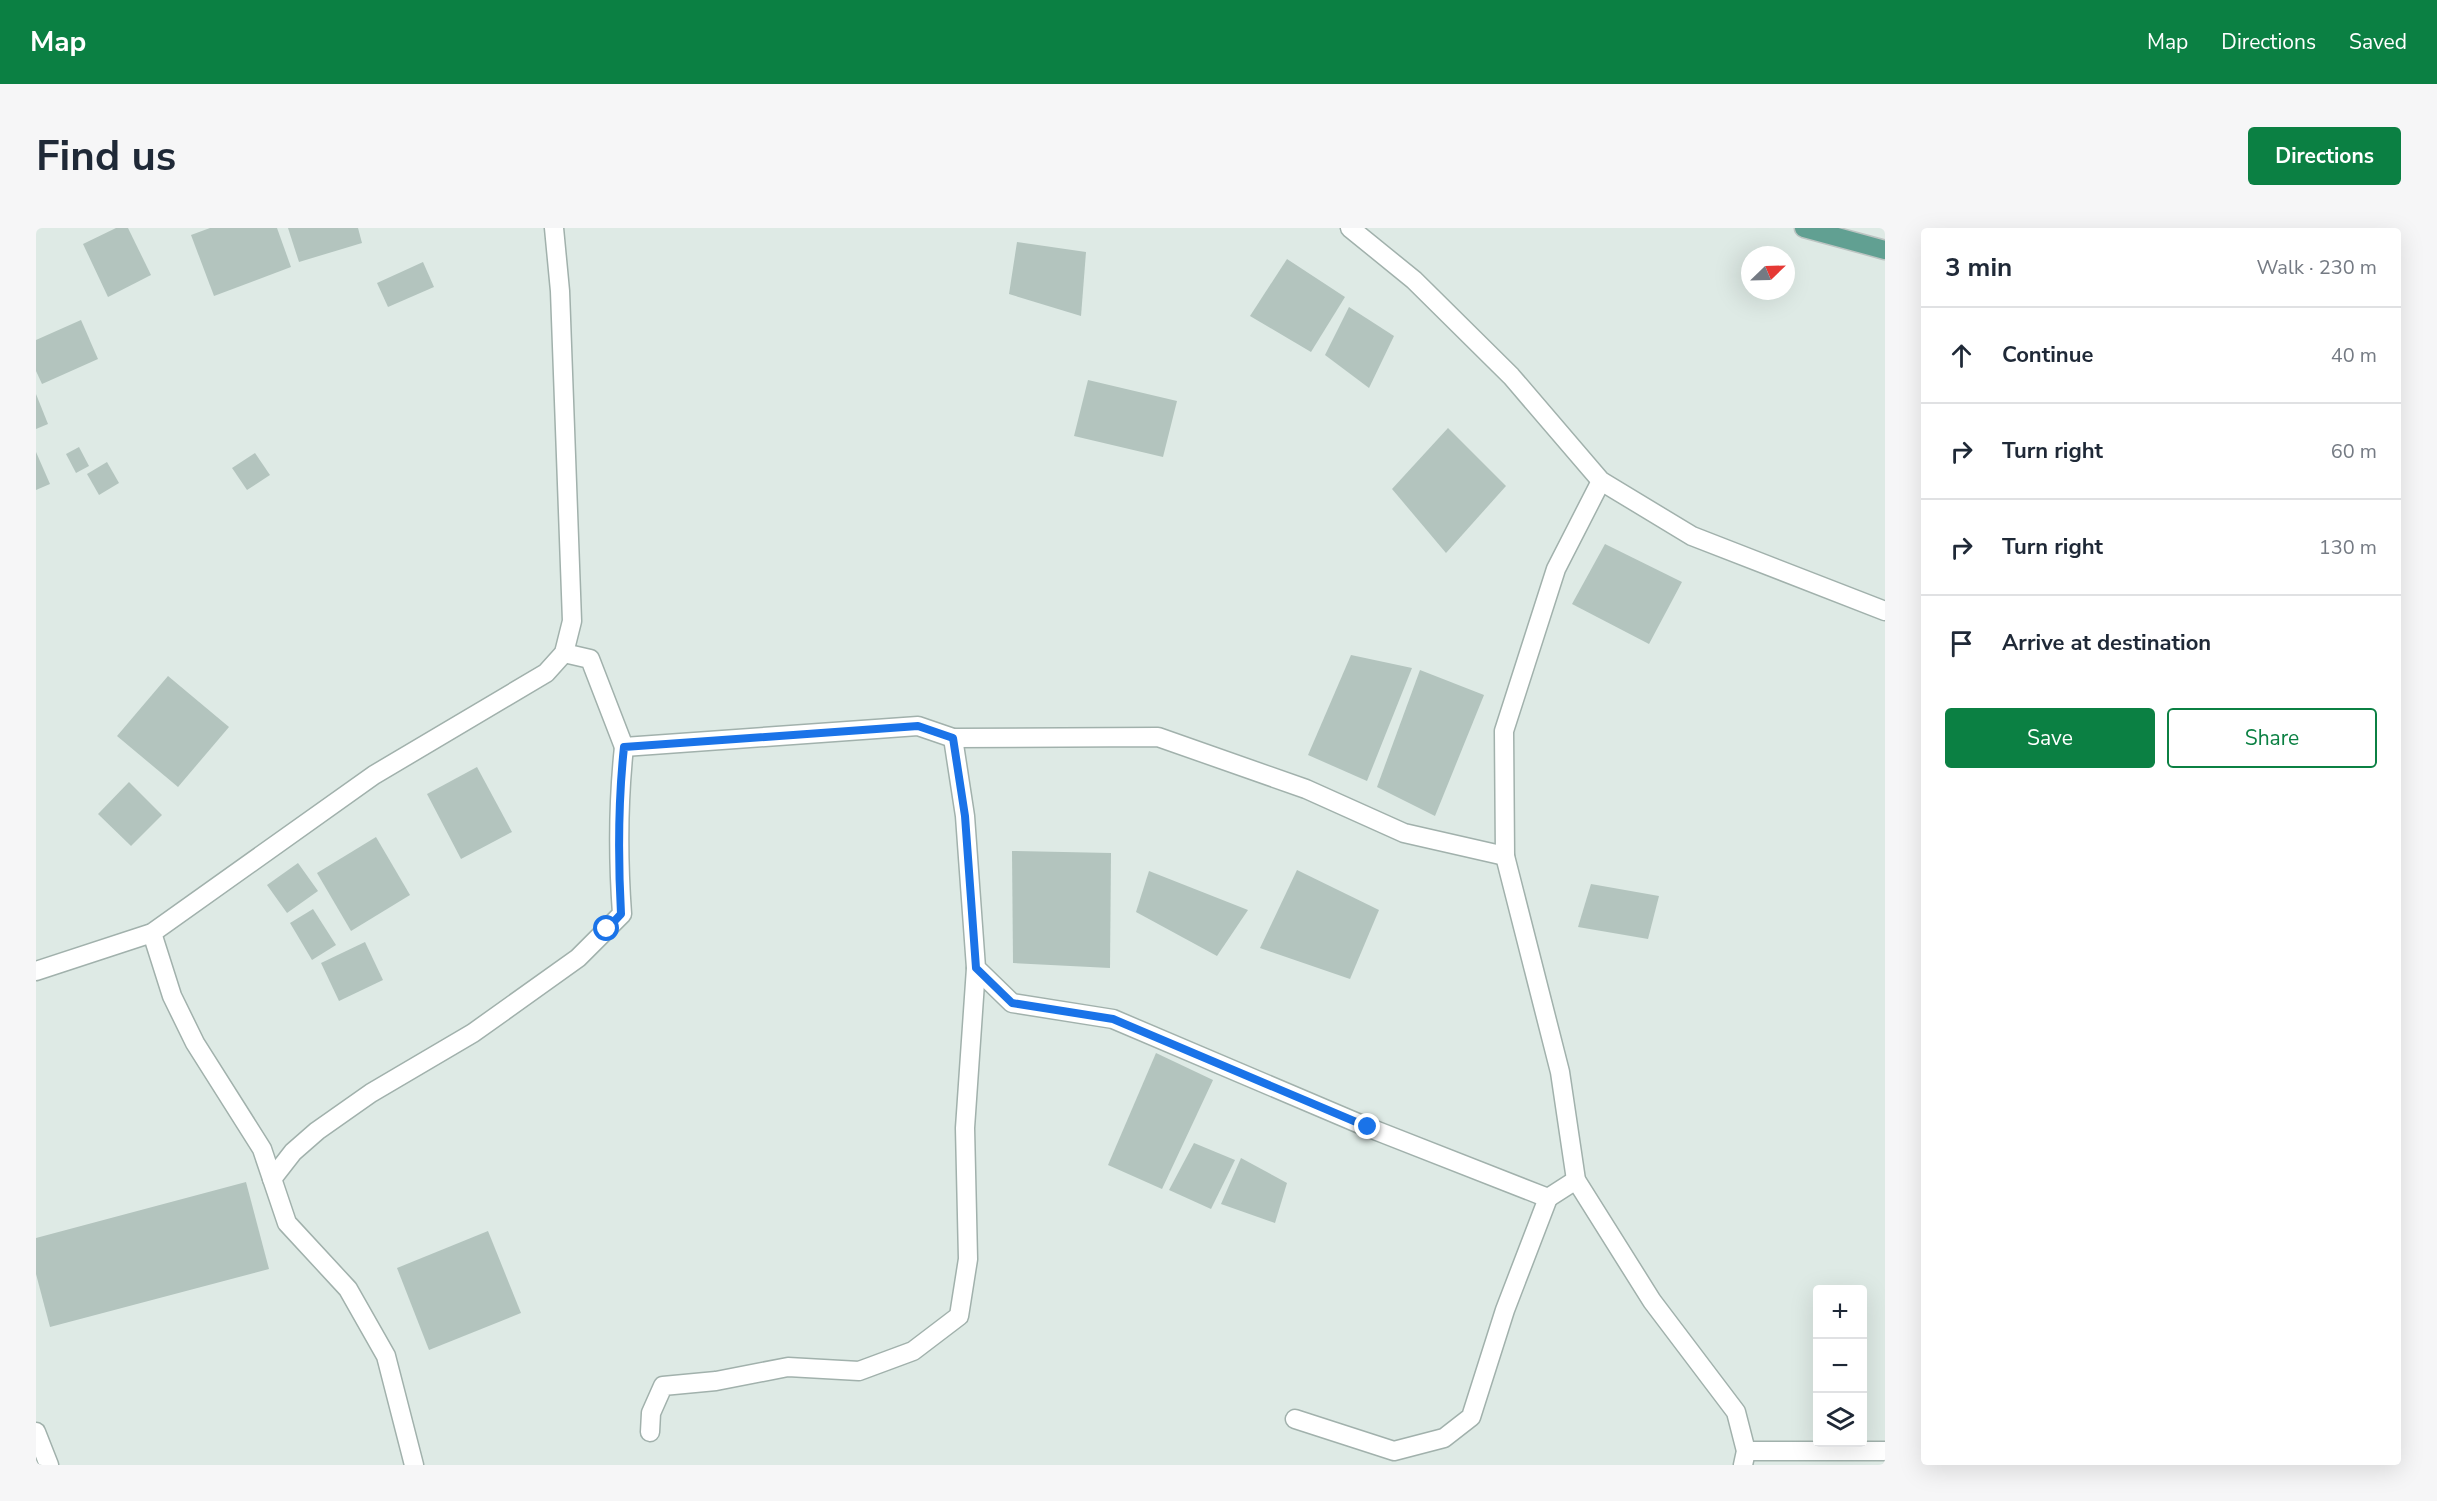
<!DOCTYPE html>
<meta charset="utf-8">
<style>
body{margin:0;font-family:"Nunito Sans",sans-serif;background:#f6f6f7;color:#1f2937}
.controls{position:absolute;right:18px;bottom:18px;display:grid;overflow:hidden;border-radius:6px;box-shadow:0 6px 24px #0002}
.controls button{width:54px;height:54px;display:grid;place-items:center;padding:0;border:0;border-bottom:2px solid #e0e1e3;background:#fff;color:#1f2937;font:30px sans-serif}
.compass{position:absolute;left:1705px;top:18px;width:54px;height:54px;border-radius:50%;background:#fff;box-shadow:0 6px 24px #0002;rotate:67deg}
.stop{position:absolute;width:18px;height:18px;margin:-14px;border:4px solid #1a73e8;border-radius:50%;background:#fff}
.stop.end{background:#1a73e8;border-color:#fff;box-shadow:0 2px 6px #0008}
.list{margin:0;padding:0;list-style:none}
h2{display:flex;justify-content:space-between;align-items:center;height:78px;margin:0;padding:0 24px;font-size:26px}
h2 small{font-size:20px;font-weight:400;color:#747a83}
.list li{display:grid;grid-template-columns:39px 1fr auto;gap:18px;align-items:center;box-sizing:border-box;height:96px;padding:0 24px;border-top:2px solid #e0e1e3}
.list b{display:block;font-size:22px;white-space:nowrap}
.list em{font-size:20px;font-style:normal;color:#747a83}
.actions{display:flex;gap:12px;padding:18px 24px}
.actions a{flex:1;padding:14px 0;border:2px solid #0b8043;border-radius:6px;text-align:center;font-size:21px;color:#0b8043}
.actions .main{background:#0b8043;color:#fff}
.icon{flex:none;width:33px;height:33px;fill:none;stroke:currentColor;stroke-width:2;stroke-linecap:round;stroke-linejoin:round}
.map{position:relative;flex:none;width:1849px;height:1237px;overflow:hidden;border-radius:6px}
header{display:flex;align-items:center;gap:36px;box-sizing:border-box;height:84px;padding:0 30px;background:#0b8043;color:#fff}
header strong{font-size:28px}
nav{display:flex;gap:33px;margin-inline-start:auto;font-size:21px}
.intro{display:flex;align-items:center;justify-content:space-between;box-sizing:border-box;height:144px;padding:0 36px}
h1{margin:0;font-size:42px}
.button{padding:15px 27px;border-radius:6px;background:#0b8043;color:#fff;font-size:21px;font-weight:700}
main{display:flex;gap:36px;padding:0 36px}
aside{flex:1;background:#fff;border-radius:6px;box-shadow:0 6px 24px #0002}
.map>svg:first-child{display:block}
</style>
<header>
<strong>Map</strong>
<nav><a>Map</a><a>Directions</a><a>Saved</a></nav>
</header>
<div class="intro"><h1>Find us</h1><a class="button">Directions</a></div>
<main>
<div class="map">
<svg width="1849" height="1237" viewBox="0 0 1849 1237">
<rect width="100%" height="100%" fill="#deeae5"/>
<g fill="#b3c4be">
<polygon points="80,0 92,0 115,47 72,69 47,16"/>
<polygon points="174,0 241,0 255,39 178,68 155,7"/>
<polygon points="252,0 322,0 326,15 263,34"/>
<polygon points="981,14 1050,24 1045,88 973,66"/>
<polygon points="1251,31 1309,69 1275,124 1214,88"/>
<polygon points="387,34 398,59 352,79 341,55"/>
<polygon points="1313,79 1358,108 1333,160 1289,127"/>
<polygon points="45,92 62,131 6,156 0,143 0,112"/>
<polygon points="1052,152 1141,173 1127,229 1038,208"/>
<polygon points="0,166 12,196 0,201"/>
<polygon points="1412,200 1470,258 1410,325 1356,261"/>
<polygon points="43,219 53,238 40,245 30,226"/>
<polygon points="0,224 14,256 0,262"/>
<polygon points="219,225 234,247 211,262 196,240"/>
<polygon points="71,234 83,255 63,267 51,246"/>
<polygon points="1569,316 1646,354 1613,416 1536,376"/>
<polygon points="1315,427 1376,440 1331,553 1272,527"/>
<polygon points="1384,442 1448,467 1399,588 1341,559"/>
<polygon points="132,448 193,499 142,559 81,508"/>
<polygon points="441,539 476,604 425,631 391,566"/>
<polygon points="93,554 126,587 95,618 62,586"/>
<polygon points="340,609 374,667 315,703 281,645"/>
<polygon points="976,623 1075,625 1074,740 977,735"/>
<polygon points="262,635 282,663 251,685 231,657"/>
<polygon points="1261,642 1343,682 1314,751 1224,720"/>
<polygon points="1113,643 1212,682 1181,728 1100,684"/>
<polygon points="1555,656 1623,668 1612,711 1542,699"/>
<polygon points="277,681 300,717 276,732 254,695"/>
<polygon points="329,714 347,752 303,773 285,735"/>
<polygon points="1120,825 1177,852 1126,961 1072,937"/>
<polygon points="1158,915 1199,932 1175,981 1133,962"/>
<polygon points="1205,930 1251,955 1239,995 1185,976"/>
<polygon points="210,954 233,1041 14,1099 0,1046 0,1010"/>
<polygon points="452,1003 485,1085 393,1122 361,1040"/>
</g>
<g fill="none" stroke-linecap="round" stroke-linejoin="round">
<g stroke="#a1b1ac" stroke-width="21">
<g id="minor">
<polyline points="1314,0 1378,52 1475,148 1565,253 1656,308 1849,383"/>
<polyline points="1565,253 1520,341 1468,503 1469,628 1524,844 1540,952 1616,1073 1700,1184 1710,1223 1707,1237"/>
<polyline points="528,425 554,431 588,519 882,498 917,510 1122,509 1270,561 1368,605 1469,628"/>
<polyline points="917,510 929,588 940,740 976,775 1077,791 1331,899 1512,970 1540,952"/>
<polyline points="116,705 136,768 159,815 226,921 251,995 312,1061 350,1128 378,1237"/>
<polyline points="0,743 116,705 338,547 510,445 528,425 536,393 524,63 518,0"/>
<path d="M236 951 257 924 281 903 335 865 437 805 542 730 586 686C582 630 582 575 588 519"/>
<polyline points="1259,1191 1358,1223 1408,1210 1435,1189 1469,1082 1512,970"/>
<polyline points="0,1204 13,1237"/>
<polyline points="614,1204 615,1185 627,1158 680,1153 752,1139 823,1143 877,1123 923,1088 932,1031 929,900 940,740"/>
<polyline points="1710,1223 1849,1223"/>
</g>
</g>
<g stroke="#bcc4c2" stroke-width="21">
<polyline id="major" points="1768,0 1849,22"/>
</g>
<use href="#minor" stroke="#fff" stroke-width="18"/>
<use href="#major" stroke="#61a092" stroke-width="18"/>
</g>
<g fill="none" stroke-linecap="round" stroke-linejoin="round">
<path stroke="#1a73e8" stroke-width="8" d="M571 701 585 686C582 630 582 575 588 519L882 498 917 510 929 588 940 740 976 775 1077 791 1332 899"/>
</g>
</svg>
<div class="controls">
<button>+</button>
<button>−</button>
<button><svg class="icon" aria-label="layers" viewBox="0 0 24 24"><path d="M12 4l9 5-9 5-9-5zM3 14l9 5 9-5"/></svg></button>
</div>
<svg class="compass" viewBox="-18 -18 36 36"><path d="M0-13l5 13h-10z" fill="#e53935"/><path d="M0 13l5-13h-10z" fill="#747a83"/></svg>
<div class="stop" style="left:571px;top:701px"></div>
<div class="stop end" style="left:1332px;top:899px"></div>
</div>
<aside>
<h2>3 min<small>Walk · 230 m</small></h2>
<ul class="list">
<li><svg class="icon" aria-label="ahead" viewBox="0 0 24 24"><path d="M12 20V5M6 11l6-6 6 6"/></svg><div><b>Continue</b></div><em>40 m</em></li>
<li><svg class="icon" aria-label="right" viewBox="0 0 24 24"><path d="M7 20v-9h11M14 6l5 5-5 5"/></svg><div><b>Turn right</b></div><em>60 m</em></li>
<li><svg class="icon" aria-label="right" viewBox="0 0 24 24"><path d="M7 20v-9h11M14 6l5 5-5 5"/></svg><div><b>Turn right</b></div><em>130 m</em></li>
<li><svg class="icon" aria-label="arrive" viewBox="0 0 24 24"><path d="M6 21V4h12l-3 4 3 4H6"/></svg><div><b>Arrive at destination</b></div></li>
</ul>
<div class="actions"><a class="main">Save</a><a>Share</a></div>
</aside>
</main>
